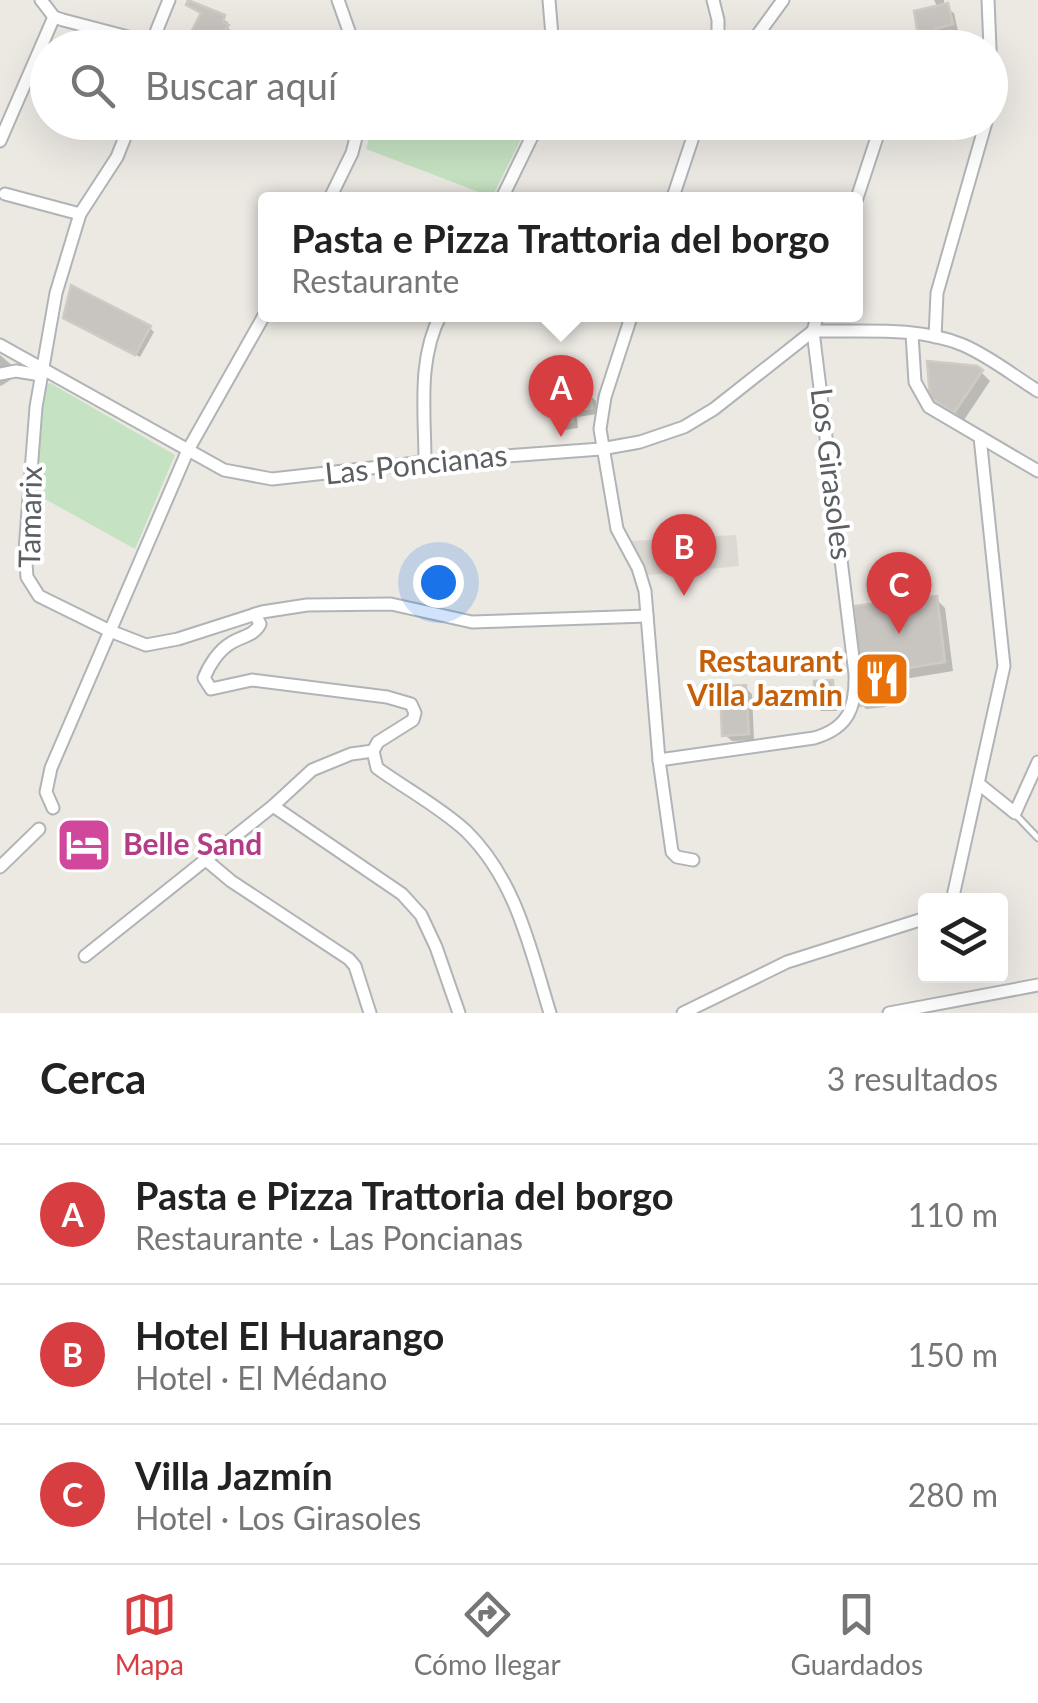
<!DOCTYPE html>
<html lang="es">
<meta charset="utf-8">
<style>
body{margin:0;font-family:Lato,sans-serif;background:#f2f2f2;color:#222}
.controls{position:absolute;right:30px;bottom:30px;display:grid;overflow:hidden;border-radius:10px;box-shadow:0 10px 40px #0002}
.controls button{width:90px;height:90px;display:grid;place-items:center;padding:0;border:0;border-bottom:2px solid #e0e0e0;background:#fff;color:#222;font:50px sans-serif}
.you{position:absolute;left:438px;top:582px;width:35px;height:35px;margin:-25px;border:8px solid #fff;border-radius:50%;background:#1a73e8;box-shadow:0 0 0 15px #1a73e833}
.badge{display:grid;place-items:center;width:65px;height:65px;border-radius:50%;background:#d73e42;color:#fff;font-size:32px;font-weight:700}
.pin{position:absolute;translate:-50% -82px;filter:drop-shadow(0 2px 5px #0008)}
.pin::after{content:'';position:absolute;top:52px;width:35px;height:30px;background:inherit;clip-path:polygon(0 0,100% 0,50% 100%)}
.popup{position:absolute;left:258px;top:192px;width:605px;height:130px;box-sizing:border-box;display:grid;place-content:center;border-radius:10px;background:#fff;filter:drop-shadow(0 2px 8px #0005);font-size:32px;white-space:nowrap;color:#767676}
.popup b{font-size:38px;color:#222}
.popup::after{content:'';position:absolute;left:50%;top:100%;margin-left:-20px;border:20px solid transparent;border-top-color:#fff}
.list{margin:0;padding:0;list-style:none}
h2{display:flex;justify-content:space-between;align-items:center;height:130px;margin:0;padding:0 40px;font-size:42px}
h2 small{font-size:32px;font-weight:400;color:#767676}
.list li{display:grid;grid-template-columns:65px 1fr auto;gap:30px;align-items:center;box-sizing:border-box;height:140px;padding:0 40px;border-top:2px solid #e0e0e0}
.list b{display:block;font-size:38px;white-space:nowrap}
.list p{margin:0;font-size:32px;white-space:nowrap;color:#767676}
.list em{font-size:32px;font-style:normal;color:#767676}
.icon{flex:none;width:55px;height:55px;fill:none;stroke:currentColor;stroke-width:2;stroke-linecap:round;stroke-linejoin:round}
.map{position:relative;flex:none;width:1038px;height:1013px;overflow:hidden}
.search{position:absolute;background:#fff;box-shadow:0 10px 40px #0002;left:30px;right:30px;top:30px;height:110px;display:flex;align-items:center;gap:25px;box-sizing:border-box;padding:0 35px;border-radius:55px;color:#767676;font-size:38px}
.sheet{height:550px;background:#fff}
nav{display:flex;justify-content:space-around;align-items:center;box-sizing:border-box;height:140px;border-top:2px solid #e0e0e0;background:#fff;font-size:28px;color:#767676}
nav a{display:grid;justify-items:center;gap:5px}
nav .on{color:#d73e42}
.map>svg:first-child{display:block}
</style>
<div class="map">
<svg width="1038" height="1013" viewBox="0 0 1038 1013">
<rect width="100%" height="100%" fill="#ece9e3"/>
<g fill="#dcd8d2">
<polygon points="271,33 350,39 354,48 269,48"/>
<polygon points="736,535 739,566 648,575 631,541"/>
</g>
<g fill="#c5e2c2">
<polygon points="374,122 529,122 529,123 492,197 366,149"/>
<polygon points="50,383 175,455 135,549 36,494 45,386"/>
</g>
<g fill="#0003">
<polygon points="934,0 944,0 944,7 954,13 958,31 940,36 943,48 923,48 938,8"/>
<polygon points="189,5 228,22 226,27 232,31 223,47 193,33 203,14"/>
<polygon points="70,322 150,328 154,332 140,357"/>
<polygon points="0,355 21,373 1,386 0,385"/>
<polygon points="981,372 990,381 964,420 932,396"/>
<polygon points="589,394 596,401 598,414 577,417 578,428 565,430 559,423"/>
<polygon points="917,569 924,576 925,593 900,596 893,589"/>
<polygon points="936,599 945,608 953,671 880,683 886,688 886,707 866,709 862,705 872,684 862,675"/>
<polygon points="832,683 836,687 837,711 821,711 817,707"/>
<polygon points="745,688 752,694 754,740 732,741 725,735"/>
</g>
<g fill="#c8c4c0" stroke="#d0cbc2" stroke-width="2.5">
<polygon points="188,0 225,15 223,22 229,25 218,45 190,34 201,13 186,5"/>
<polygon points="948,3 953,24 935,29 939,48 920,48 914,11"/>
<polygon points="297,39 309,42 308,48 295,48"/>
<polygon points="71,285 151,326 135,355 63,318"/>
<polygon points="927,361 977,366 983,370 954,413 930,397"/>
<polygon points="590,392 592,408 572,411 573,422 556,424 553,396"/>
<polygon points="918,567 920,587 891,590 889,570"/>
<polygon points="937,596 945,662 860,676 854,606"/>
<polygon points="833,680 834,708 814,708 814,681"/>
<polygon points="860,682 883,682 883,703 860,706"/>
<polygon points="746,685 749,734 722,736 720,687"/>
</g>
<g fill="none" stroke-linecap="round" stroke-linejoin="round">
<g stroke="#b1b4b7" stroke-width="9">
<polyline id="lane" points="1016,815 1038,838"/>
</g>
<g stroke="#b1b4b7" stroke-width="15">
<g id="street">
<polyline points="41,0 54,17 63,20 151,43"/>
<polyline points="338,0 355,48"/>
<polyline points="549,0 553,48"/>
<polyline points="713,0 718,20 718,48"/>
<polyline points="988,0 990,48"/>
<polyline points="150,47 169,0"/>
<polyline points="748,48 783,0"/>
<polyline points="990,50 990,72"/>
<polyline points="131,122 117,157 80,214 56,293 36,407 25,550 27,577 39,596 110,631 146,645 178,639 262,612 307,605 391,604 472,622 647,616"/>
<polyline points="0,141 54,17"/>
<polyline points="5,194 80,214"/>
<polyline points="329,200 352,153 360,122"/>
<polyline points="501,200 539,122"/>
<polyline points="672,200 698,122"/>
<polyline points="856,201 882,122"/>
<polyline points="632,314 605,397 600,429 617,529 638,568 645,591 659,760 672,852 677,857 693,860"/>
<polyline points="912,334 915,382 929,407 1038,471"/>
<polyline points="935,337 937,293 986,122"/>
<polyline points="0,345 224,470 272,479 425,462 601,449 640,442 684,427 714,409 813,331 818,314"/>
<polyline points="0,374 16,371 41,375"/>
<path d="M425 462C425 412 417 360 441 314"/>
<path d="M373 751 377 768C406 789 440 807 466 831 516 880 530 948 550 1013"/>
<path d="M659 760 814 738C849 728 856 707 855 674L813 331C861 332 918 326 963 345 989 356 1014 376 1038 391"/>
<polyline points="979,784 1015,813 1038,762"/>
<polyline points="273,806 402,894 421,915 436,947 459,1013"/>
<polyline points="53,808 46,792 51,768 188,450 266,312"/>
<polyline points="206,860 231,881 349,959 355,966 370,1013"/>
<polyline points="0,867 39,829"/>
<polyline points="952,901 1004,666 980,437"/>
<path d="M85 956 273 806 312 770 351 754 373 751 378 742 413 720 415 713 411 704 387 697 252 680 211 689 204 678C209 665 219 650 231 643 242 636 254 636 260 624L255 614"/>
<polyline points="683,1013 787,962 926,918"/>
<polyline points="889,1013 1038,985"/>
</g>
</g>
<use href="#lane" stroke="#fff" stroke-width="5"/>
<use href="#street" stroke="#fff" stroke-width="11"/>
</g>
<defs>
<g id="restaurant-square" transform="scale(2.875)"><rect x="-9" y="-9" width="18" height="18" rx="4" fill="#e8710a" stroke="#fff"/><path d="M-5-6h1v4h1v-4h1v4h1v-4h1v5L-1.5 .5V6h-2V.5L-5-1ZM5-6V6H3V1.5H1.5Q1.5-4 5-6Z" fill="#fff"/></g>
<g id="hotel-square" transform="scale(2.875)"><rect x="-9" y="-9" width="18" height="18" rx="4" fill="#d1479c" stroke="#fff"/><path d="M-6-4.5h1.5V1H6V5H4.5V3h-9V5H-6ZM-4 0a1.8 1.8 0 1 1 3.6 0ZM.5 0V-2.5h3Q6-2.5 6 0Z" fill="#fff"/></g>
</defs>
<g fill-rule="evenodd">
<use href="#restaurant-square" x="882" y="679"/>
<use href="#hotel-square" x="84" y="845"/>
</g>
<g text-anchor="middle" stroke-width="8" stroke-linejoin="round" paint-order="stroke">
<g font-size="30" fill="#5b5f62" stroke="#fff">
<text transform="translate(416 465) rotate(-6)" y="10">Las Poncianas</text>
<text transform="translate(831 474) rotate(83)" y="10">Los Girasoles</text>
<text transform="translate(31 517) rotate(-89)" y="10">Tamarix</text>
</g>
<g font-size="30" font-weight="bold" fill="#c56008" stroke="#fff" text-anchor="end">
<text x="843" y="672">Restaurant<tspan x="843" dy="34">Villa Jazmin</tspan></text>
</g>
<g font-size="30" font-weight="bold" fill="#b23c85" stroke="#fff" text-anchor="start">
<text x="123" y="855">Belle Sand</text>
</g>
</g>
</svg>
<div class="controls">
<button><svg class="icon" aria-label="layers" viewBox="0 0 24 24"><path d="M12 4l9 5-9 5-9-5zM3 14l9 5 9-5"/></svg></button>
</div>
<div class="you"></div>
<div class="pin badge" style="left:561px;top:437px">A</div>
<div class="popup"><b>Pasta e Pizza Trattoria del borgo</b>Restaurante</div>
<div class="pin badge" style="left:684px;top:596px">B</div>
<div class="pin badge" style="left:899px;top:634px">C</div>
<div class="search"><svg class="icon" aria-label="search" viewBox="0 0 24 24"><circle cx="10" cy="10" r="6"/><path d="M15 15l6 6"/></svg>Buscar aquí</div>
</div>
<section class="sheet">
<h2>Cerca<small>3 resultados</small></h2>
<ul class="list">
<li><span class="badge">A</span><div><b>Pasta e Pizza Trattoria del borgo</b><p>Restaurante · Las Poncianas</p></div><em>110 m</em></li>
<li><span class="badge">B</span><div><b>Hotel El Huarango</b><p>Hotel · El Médano</p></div><em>150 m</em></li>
<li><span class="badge">C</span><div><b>Villa Jazmín</b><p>Hotel · Los Girasoles</p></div><em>280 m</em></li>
</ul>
</section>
<nav>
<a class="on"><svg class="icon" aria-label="map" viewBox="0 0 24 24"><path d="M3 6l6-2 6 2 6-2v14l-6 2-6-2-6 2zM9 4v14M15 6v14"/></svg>Mapa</a>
<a><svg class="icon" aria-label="directions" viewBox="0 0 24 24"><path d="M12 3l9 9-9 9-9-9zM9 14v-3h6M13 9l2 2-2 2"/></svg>Cómo llegar</a>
<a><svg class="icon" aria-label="saved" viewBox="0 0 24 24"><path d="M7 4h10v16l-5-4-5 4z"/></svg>Guardados</a>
</nav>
